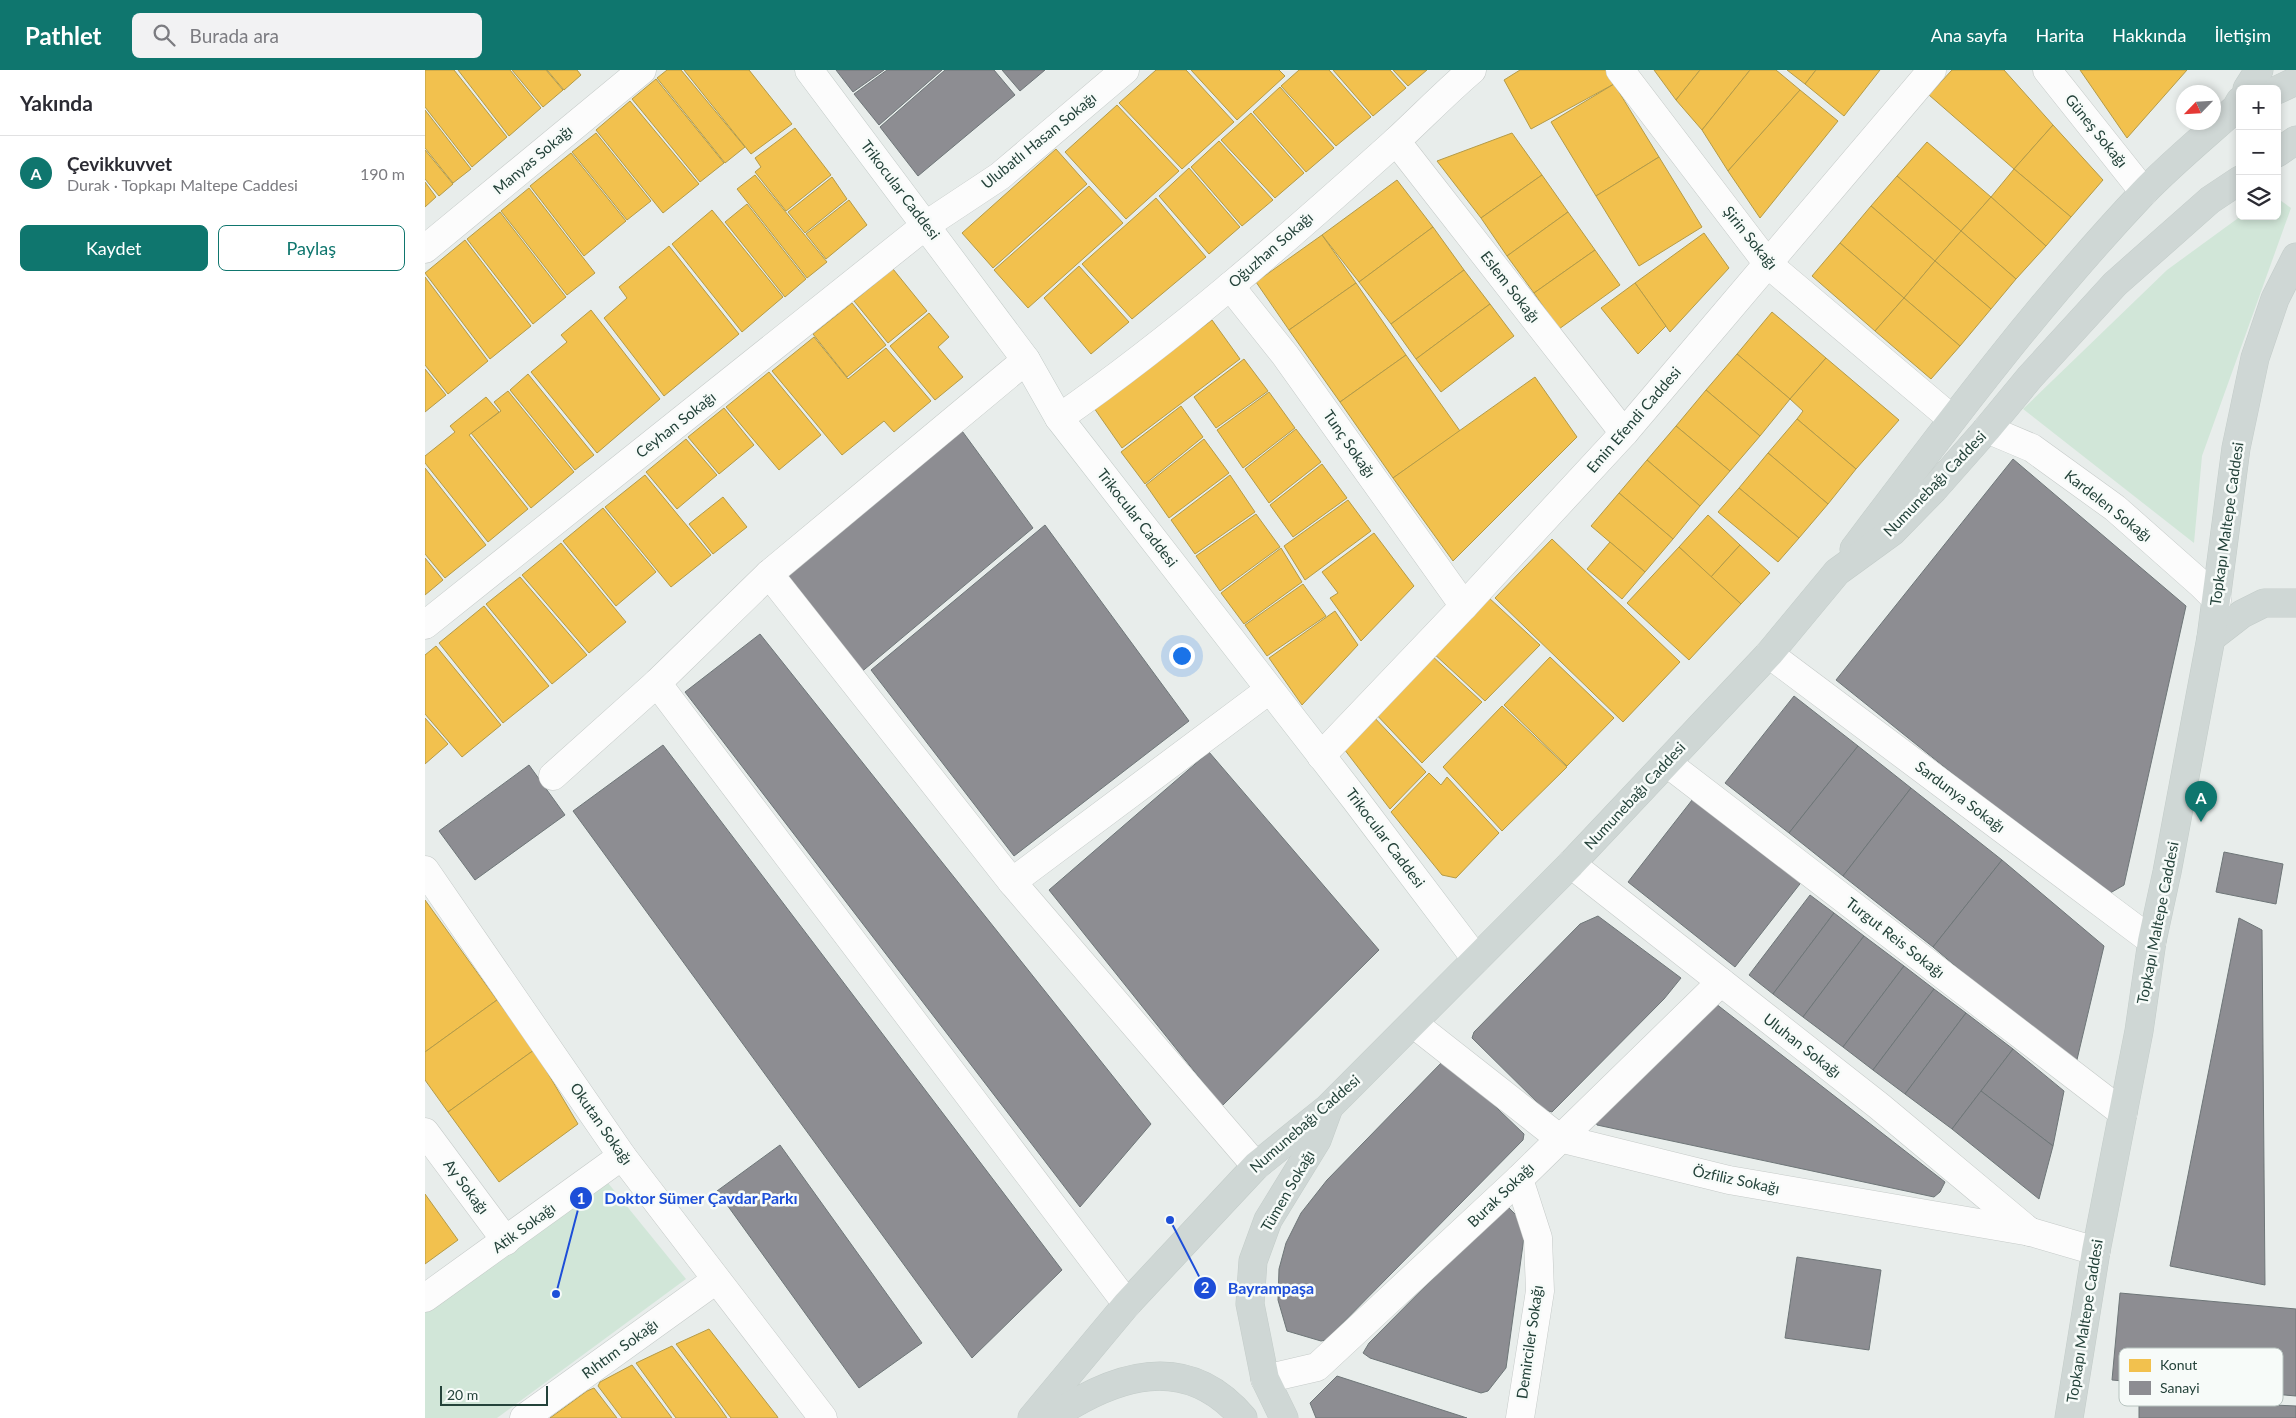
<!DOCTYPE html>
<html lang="tr">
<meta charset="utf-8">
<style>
body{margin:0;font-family:Lato,sans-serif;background:#f2f2f3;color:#2b2b33}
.controls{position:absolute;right:15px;top:15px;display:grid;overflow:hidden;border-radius:8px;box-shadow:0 2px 8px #0003}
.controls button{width:45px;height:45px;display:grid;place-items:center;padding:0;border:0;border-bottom:1px solid #e1e1e2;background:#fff;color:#2b2b33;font:25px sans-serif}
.compass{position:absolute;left:1751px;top:15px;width:45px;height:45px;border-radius:50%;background:#fff;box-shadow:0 2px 8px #0003;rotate:245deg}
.scale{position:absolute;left:15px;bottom:12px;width:108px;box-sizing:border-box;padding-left:5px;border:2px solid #24423a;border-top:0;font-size:14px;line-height:18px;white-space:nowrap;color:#24423a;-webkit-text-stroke:4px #f7fbf9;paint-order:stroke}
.you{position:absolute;left:756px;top:585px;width:18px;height:18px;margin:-12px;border:4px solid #fff;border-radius:50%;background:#1a73e8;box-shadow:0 0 0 8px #1a73e833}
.badge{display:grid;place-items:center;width:32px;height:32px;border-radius:50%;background:#0f766e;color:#fff;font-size:16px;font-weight:700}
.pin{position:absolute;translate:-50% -41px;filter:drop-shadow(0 1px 2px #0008)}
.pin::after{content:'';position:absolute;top:26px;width:18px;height:15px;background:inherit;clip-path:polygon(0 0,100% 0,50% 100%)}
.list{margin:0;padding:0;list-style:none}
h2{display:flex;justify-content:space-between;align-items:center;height:65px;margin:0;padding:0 20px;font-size:21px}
h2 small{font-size:16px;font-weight:400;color:#7c7c81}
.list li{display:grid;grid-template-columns:32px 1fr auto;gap:15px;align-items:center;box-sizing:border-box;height:75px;padding:0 20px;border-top:1px solid #e1e1e2}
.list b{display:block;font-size:19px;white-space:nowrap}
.list p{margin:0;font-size:16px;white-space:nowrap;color:#7c7c81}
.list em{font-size:16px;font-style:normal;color:#7c7c81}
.actions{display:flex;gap:10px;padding:15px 20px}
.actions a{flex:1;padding:11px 0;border:1px solid #0f766e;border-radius:8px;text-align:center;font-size:18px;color:#0f766e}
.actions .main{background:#0f766e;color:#fff}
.icon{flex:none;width:28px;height:28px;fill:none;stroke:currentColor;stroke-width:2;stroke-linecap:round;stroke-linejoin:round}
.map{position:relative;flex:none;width:1871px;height:1348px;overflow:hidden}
header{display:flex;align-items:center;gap:30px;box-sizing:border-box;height:70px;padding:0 25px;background:#0f766e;color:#fff}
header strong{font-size:24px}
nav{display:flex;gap:28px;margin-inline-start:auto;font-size:18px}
.search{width:350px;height:45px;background:#f2f2f3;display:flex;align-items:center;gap:12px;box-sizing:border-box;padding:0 18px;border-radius:8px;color:#7c7c81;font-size:19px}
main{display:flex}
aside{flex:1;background:#fff}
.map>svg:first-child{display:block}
</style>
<header>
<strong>Pathlet</strong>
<div class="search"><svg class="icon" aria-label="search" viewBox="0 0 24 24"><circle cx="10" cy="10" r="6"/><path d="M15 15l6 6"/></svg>Burada ara</div>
<nav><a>Ana sayfa</a><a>Harita</a><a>Hakkında</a><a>İletişim</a></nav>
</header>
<main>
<aside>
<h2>Yakında<small></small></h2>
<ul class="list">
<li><span class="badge">A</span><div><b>Çevikkuvvet</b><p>Durak · Topkapı Maltepe Caddesi</p></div><em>190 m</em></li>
</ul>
<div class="actions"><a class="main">Kaydet</a><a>Paylaş</a></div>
</aside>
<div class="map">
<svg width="1871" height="1348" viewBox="0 0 1871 1348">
<rect width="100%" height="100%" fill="#e8edeb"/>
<g fill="#d1e6d8">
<polygon points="1852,128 1866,138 1777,386 1769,473 1598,339 1742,200 1816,146 1852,146"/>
<polygon points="183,1113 261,1209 72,1348 0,1348 0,1239"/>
</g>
<g fill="#f2c14e" stroke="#b49b48">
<polygon points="0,0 29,0 82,67 47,97 0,37"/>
<polygon points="33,0 85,0 116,38 84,66"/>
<polygon points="87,0 121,0 138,20 118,37"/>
<polygon points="122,0 152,0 156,5 139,20"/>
<polygon points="242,0 256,0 320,77 300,93 232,8"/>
<polygon points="259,0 324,0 367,54 326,84"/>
<polygon points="731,0 761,0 809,52 757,99 694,33"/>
<polygon points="766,0 854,0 860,6 812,50"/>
<polygon points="874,0 904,0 946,47 911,76 856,16"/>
<polygon points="908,0 965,0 981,18 948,46"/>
<polygon points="968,0 1002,0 983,16"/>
<polygon points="1095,0 1181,0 1189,14 1106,59 1079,10"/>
<polygon points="1229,0 1275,0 1251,30"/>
<polygon points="1275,0 1325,0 1277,60 1251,30"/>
<polygon points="1325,0 1351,0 1375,20 1303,101 1277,60"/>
<polygon points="1362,0 1391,0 1380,14"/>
<polygon points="1391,0 1455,0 1419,46 1380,14"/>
<polygon points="1527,0 1579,0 1628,55 1589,99 1504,25"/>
<polygon points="1655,0 1762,0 1702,68"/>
<polygon points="231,9 299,93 275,112 207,29"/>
<polygon points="1189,14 1234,87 1171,126 1126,52"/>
<polygon points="855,17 909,78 881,102 828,42"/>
<polygon points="1375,20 1413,51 1335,148 1303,101"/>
<polygon points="205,31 274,114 238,143 171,60"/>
<polygon points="692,35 754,101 701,149 640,82"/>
<polygon points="0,40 46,99 28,113 0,78"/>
<polygon points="826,43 879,103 850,128 796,70"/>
<polygon points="1628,55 1678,110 1646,147 1589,99"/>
<polygon points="370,58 406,105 361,141 330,102 336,97 330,88"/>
<polygon points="171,63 226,131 202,150 147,82"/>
<polygon points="1087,63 1117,105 1056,148 1012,91"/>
<polygon points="794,71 848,130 817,156 766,97"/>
<polygon points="1502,72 1566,127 1536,161 1472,106"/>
<polygon points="631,79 662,114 568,198 537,163"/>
<polygon points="0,80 28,114 14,126 0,109"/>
<polygon points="146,83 201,151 159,186 105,116"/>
<polygon points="1234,87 1277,157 1214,196 1171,126"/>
<polygon points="764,98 815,157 784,184 734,126"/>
<polygon points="1589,99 1646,147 1621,176 1566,127"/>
<polygon points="330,105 402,192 382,208 312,119"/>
<polygon points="1117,105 1143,142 1082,186 1056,148"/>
<polygon points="1472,106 1536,161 1510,191 1446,136"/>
<polygon points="407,107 422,129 380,163 363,142"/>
<polygon points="972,110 1008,157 934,212 897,165"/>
<polygon points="0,112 11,127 0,137"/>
<polygon points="664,116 698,153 603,238 569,200"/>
<polygon points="104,118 170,203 142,225 76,141"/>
<polygon points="1566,127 1621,176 1591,209 1536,161"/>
<polygon points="731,128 781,187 707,249 657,194"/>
<polygon points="424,130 442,155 401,189 381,164"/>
<polygon points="322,134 381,209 360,227 300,152"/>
<polygon points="1446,136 1510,191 1479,228 1415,173"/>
<polygon points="287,140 358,227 317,262 247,174"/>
<polygon points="75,142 141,227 108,254 42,169"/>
<polygon points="1143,142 1170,180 1109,223 1082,186"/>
<polygon points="1008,157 1039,200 966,254 934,212"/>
<polygon points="1536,161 1591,209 1566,239 1510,191"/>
<polygon points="1279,163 1304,198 1245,262 1210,213"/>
<polygon points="897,165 931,213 864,260 831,212"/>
<polygon points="40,170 106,256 65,289 0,203"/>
<polygon points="1415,173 1479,228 1450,261 1387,206"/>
<polygon points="244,176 314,264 239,326 179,248 202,228 194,217"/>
<polygon points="1170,180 1195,215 1134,259 1109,223"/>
<polygon points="1510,191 1566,239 1535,276 1479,228"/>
<polygon points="654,196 704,252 666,284 619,228"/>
<polygon points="468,199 502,241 463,273 429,231"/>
<polygon points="1039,200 1065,234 991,289 966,254"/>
<polygon points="0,207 63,291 23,324 0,295"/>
<polygon points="931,213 981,285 915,332 864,260"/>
<polygon points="1210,213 1241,256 1213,284 1176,238"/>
<polygon points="1479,228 1535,276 1506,309 1450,261"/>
<polygon points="427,233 461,275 422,307 388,264"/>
<polygon points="1065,234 1089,266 1016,322 991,289"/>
<polygon points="166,240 235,329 172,383 106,302 142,272 136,265"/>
<polygon points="1347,242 1401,288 1365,329 1312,284"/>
<polygon points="504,243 524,267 513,277 538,307 510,330 465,276"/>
<polygon points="787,250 815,289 697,378 669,338"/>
<polygon points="389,267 423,309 461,278 506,331 469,362 459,351 417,385 347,301"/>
<polygon points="1312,284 1365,329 1335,366 1281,320"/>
<polygon points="981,285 1035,361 968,408 915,332"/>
<polygon points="1401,288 1474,350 1431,399 1372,349 1378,341 1365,329"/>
<polygon points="819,289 843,321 791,358 769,327"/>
<polygon points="0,299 21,325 0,342"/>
<polygon points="344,302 396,365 354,400 301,337"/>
<polygon points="103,304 169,385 150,400 85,320"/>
<polygon points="1110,307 1152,367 1028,491 968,408"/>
<polygon points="1281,320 1335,366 1305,401 1251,356"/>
<polygon points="83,321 149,402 106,438 46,363 76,341 69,332"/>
<polygon points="844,322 870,358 818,398 792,360"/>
<polygon points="61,327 74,342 44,365 103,439 63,472 0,393 0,386 30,362 25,356"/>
<polygon points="756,336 778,367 720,414 696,382"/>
<polygon points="299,338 329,375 294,404 263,367"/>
<polygon points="1372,349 1431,399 1403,434 1343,383"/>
<polygon points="1251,356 1305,401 1275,436 1222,390"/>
<polygon points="871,359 896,392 844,433 820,399"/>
<polygon points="261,369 292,405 252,439 221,402"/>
<polygon points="779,369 804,403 744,448 721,415"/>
<polygon points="1343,383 1403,434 1374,468 1314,418"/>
<polygon points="1222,390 1275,436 1248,469 1194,423"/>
<polygon points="897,394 922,428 868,467 845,435"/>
<polygon points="0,398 61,475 20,508 0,484"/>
<polygon points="220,405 286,485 246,517 180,437"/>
<polygon points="805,405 830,442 770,484 746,450"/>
<polygon points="1314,418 1374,468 1353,492 1293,442"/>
<polygon points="1194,423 1248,469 1220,502 1166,456"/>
<polygon points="298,427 322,457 288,484 264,454"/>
<polygon points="923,430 946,461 880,510 859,476"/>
<polygon points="178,438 231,502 191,536 138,471"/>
<polygon points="831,444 855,477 795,521 771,486"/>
<polygon points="1283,445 1315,475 1286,507 1254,477"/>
<polygon points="949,463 989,516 936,571 905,528 913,523 897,502"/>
<polygon points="1127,469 1255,592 1198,652 1070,528"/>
<polygon points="1185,472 1220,502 1197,529 1162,499"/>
<polygon points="136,473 201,552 164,583 97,505"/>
<polygon points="1315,475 1345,503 1316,534 1286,507"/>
<polygon points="1254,477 1316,534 1264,590 1202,533"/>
<polygon points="856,478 877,512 819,554 796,523"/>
<polygon points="0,488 18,510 0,525"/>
<polygon points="95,507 162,585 127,614 61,534"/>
<polygon points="878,514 901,546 842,586 820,555"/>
<polygon points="1063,527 1115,575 1060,631 1007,582"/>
<polygon points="59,536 124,616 78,653 14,573"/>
<polygon points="910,541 933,575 877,635 844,588"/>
<polygon points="11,576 76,655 37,687 0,644 0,585"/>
<polygon points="1005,584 1057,632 997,693 948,641"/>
<polygon points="1125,587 1189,648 1142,696 1079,635"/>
<polygon points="1077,636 1142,697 1077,761 1018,697"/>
<polygon points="946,644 1001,702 965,739 916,675"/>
<polygon points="0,648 23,674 0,694"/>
<polygon points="1004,703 1016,715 1022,707 1074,763 1031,808 1017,805 966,742"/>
<polygon points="0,830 72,930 0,982"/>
<polygon points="72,930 109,980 23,1042 0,1010 0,982"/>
<polygon points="109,980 153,1054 74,1112 23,1042"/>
<polygon points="0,1124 33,1170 0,1194"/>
<polygon points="284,1259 352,1346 353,1348 306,1348 251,1274"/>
<polygon points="247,1276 293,1335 302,1348 251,1348 211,1293"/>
<polygon points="207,1295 247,1348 197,1348 173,1316 175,1312"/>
<polygon points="169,1318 192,1348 125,1348 162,1321"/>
</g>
<g fill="#8d8d92" stroke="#6e7678">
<polygon points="411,0 459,0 428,22"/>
<polygon points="462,0 517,0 454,55 429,24"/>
<polygon points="520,0 569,0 590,25 493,106 455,57"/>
<polygon points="577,0 620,0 595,21"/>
<polygon points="532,354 608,458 434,604 357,504"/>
<polygon points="1588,389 1761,536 1699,815 1680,826 1411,610"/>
<polygon points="620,455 764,651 589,786 446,600"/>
<polygon points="335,564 726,1054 655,1137 260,622"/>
<polygon points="1369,626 1433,676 1364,763 1300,713"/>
<polygon points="238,675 637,1200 547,1288 148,741"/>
<polygon points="1433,676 1486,718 1418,806 1364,763"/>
<polygon points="784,682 954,880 797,1036 624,820"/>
<polygon points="104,695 140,745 50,810 14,761"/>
<polygon points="1486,718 1577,790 1508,877 1418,806"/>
<polygon points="1271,725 1378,810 1310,897 1203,812"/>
<polygon points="1799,782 1858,794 1851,834 1791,822"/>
<polygon points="1577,790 1679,876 1650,998 1508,877"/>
<polygon points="1385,825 1409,843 1348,924 1324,905"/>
<polygon points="1409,843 1439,866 1378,947 1348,924"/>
<polygon points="1173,846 1256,908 1239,929 1127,1042 1120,1040 1047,968 1049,962 1155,854"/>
<polygon points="1814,848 1837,860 1840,1215 1745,1196"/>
<polygon points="1439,866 1479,896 1418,977 1378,947"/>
<polygon points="1479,896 1509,919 1448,1000 1418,977"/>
<polygon points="1509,919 1541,943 1480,1024 1448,1000"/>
<polygon points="1286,930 1520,1112 1515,1122 1509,1127 1172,1055 1169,1046"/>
<polygon points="1541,943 1588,979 1527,1059 1480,1024"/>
<polygon points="1588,979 1639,1021 1628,1076 1556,1021"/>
<polygon points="1018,991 1023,991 1099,1064 1098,1070 901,1270 896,1271 862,1261 853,1230 854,1199 861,1173 876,1143 902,1110"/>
<polygon points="1556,1021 1628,1076 1614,1129 1527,1059"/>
<polygon points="355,1075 497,1273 434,1318 292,1121"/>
<polygon points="1084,1138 1098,1152 1100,1160 1081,1298 1063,1321 1056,1323 945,1288 938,1283 944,1273 1077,1139"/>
<polygon points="1372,1187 1456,1200 1444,1280 1360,1268"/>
<polygon points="1695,1223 1871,1239 1871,1326 1687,1310"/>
<polygon points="912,1306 1042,1348 891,1348 885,1333"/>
<polygon points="1714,1329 1871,1336 1871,1348 1714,1348"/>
</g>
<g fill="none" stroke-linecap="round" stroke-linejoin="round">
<g stroke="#c5cac8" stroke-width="29">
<g id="street">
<polyline points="1195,0 1343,194 1527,349"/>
<polyline points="1622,0 1719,122"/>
<polyline points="971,71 1199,363"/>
<polyline points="0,179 217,0"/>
<polyline points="805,216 860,285 1039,536"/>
<path d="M634 348C753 265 862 169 970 72 996 48 1020 23 1047 0"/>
<polyline points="1562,359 1607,378 1690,438 1777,515 1792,530"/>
<polyline points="344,504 587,812 831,1096"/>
<polyline points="0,555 501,155 575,106 700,0"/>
<polyline points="1344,584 1727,871"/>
<polyline points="232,613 702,1234"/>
<polyline points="896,686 1039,536 1199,363 1507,0"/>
<polyline points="1242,693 1698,1043"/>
<polyline points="128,706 232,613 344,504 601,290"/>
<polyline points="1146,794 1454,1036 1605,1162"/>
<polyline points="0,800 197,1086 398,1348"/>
<polyline points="587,812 844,620"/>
<polyline points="989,954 1134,1068 1304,1110 1606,1162 1671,1181"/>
<polyline points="0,1062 81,1171"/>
<polyline points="1094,1109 1113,1168 1115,1221 1095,1348"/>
<polyline points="0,1228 197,1086"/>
<polyline points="840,1309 892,1297 1094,1109 1296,912"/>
<polyline points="99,1348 291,1210"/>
</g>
</g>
<g stroke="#c3cbc8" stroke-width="29">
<polyline id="secondary" points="384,0 601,290 634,348 930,729 1051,889"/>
</g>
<g stroke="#c3ccc9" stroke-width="29">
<g id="primary">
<polyline points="1822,19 1834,0"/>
<polyline points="1852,20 1871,11"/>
<polyline points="1852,83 1871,70"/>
<path d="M1429 479C1521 357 1613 234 1718 123 1747 93 1780 66 1811 38L1815 31"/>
<polyline points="1786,568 1817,544 1839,533 1871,533"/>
<polyline points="607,1348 702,1234 831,1096 903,1038 1146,794 1344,584 1412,502 1467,462 1509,419 1562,359 1605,307 1690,214 1785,130 1815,110"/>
<path d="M626 1348C689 1305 761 1281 818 1348"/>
<polyline points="859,1348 840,1309 825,1234 828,1191 843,1150 892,1070 903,1040"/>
<polyline points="1644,1348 1671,1181 1714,961 1727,871 1742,802 1786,568 1811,378 1830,288 1850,229 1871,187"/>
</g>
</g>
<use href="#street" stroke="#fcfcfc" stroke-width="28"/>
<use href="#secondary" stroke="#fcfcfc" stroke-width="28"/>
<use href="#primary" stroke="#cfd7d5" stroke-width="28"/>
</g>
<g text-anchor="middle" stroke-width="5" stroke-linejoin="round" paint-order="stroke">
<g font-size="15" fill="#24423a" stroke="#f7fbf9">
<text transform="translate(1671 61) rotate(51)" y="5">Güneş Sokağı</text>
<text transform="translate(614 71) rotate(-39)" y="5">Ulubatlı Hasan Sokağı</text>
<text transform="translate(108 90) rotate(-40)" y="5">Manyas Sokağı</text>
<text transform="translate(475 120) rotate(53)" y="5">Trikocular Caddesi</text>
<text transform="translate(1325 168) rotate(51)" y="5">Şirin Sokağı</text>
<text transform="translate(846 180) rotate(-41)" y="5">Oğuzhan Sokağı</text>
<text transform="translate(1085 217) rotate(52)" y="5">Eslem Sokağı</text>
<text transform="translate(1209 350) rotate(-49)" y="5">Emin Efendi Caddesi</text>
<text transform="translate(251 355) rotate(-38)" y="5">Ceyhan Sokağı</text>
<text transform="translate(924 374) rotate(55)" y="5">Tunç Sokağı</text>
<text transform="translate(1510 414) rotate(-46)" y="5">Numunebağı Caddesi</text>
<text transform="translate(1683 436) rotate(38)" y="5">Kardelen Sokağı</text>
<text transform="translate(712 448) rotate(52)" y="5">Trikocular Caddesi</text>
<text transform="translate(1802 454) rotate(-82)" y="5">Topkapı Maltepe Caddesi</text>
<text transform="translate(1210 726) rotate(-47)" y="5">Numunebağı Caddesi</text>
<text transform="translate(1535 727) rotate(37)" y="5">Sardunya Sokağı</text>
<text transform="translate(960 768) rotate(53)" y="5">Trikocular Caddesi</text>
<text transform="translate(1733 853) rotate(-79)" y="5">Topkapı Maltepe Caddesi</text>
<text transform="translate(1470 868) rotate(38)" y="5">Turgut Reis Sokağı</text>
<text transform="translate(1377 976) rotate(38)" y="5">Uluhan Sokağı</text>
<text transform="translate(176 1054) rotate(55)" y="5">Okutan Sokağı</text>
<text transform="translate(880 1054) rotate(-41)" y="5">Numunebağı Caddesi</text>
<text transform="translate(1311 1110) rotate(12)" y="5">Özfiliz Sokağı</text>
<text transform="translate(41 1117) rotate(53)" y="5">Ay Sokağı</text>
<text transform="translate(863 1121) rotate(-60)" y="5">Tümen Sokağı</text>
<text transform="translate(1076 1125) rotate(-44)" y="5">Burak Sokağı</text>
<text transform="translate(99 1158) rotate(-36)" y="5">Atik Sokağı</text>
<text transform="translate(1660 1251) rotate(-81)" y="5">Topkapı Maltepe Caddesi</text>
<text transform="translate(1105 1272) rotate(-82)" y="5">Demirciler Sokağı</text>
<text transform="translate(195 1279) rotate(-36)" y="5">Rıhtım Sokağı</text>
</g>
</g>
<rect x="1694" y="1278" width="164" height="58" rx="8" fill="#f7fbf9" stroke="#b8c4c0" stroke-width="1"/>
<rect x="1704" y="1289" width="22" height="13" fill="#f2c14e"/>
<rect x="1704" y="1311" width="22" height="14" fill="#8d8d92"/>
<g font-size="14" fill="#24423a">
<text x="1735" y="1300">Konut</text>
<text x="1735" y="1323">Sanayi</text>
</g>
<path fill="none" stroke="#1d4ed8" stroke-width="2" d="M131 1224L156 1128M745 1150L780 1218"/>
<g fill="#1d4ed8" stroke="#f7fbf9" stroke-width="2">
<circle cx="131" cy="1224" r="5"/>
<circle cx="745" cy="1150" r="5"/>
<circle cx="156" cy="1128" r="12"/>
<circle cx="780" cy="1218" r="12"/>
</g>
<g font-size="15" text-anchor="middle" font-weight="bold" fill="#fff">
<text x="156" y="1134">1</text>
<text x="780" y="1223">2</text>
</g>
<g font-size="16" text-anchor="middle" font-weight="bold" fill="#1d4ed8" stroke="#f7fbf9" stroke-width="5" stroke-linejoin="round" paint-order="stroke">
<text x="276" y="1134">Doktor Sümer Çavdar Parkı</text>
<text x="846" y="1224">Bayrampaşa</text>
</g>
</svg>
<div class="controls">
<button>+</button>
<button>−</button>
<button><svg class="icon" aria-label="layers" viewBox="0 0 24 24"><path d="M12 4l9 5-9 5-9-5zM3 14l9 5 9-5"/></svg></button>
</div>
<svg class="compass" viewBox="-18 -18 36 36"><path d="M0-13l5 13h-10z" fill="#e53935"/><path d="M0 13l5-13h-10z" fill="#7c7c81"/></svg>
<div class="scale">20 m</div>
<div class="you"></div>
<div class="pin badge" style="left:1776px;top:752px">A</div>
</div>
</main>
